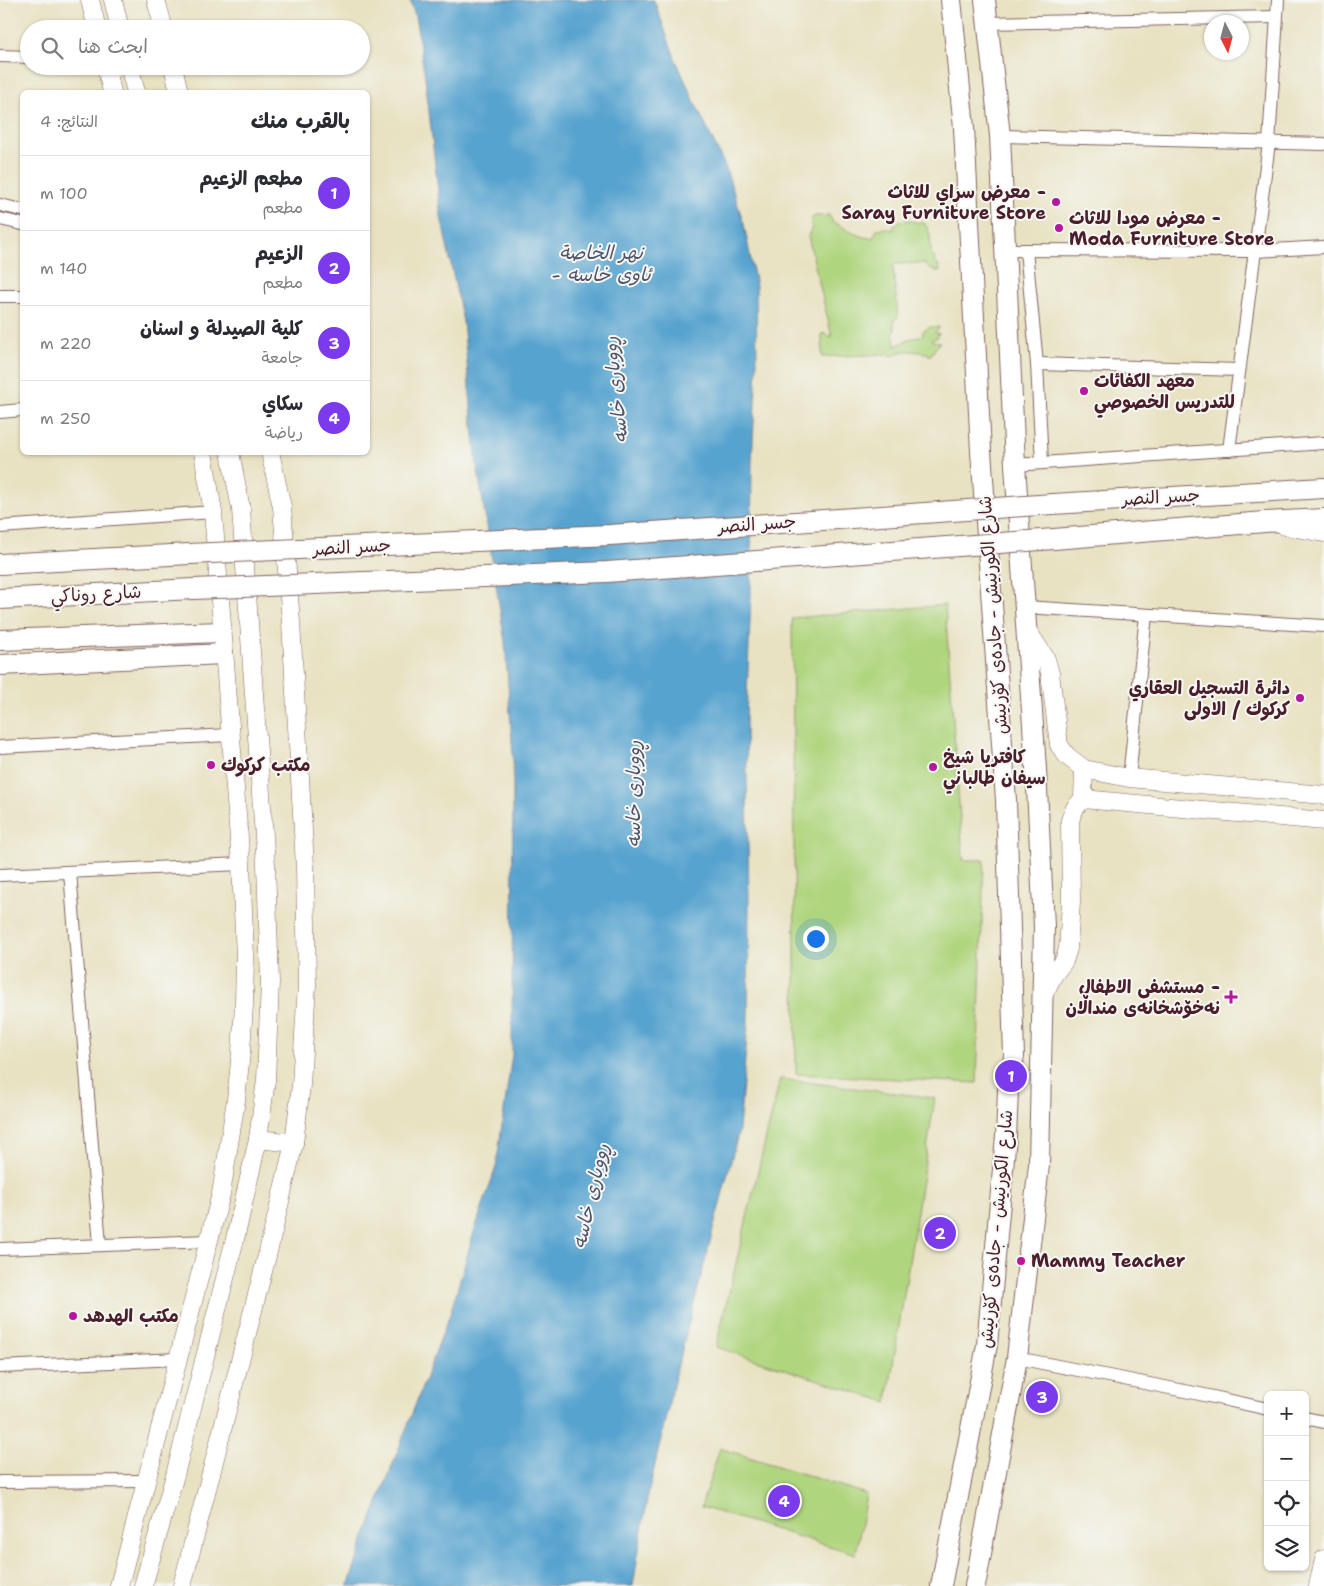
<!DOCTYPE html>
<html lang="ar">
<meta charset="utf-8">
<style>
body{margin:0;font-family:"Shantell Sans","Playpen Sans Arabic",sans-serif;background:#f7f7f7;color:#2b2b33;direction:rtl}
.controls{position:absolute;right:15px;bottom:15px;display:grid;overflow:hidden;border-radius:8px;box-shadow:0 1px 4px #0004}
.controls button{width:45px;height:45px;display:grid;place-items:center;padding:0;border:0;border-bottom:1px solid #e1e1e2;background:#fff;color:#2b2b33;font:25px sans-serif}
.compass{position:absolute;left:1204px;top:15px;width:45px;height:45px;border-radius:50%;background:#fff;box-shadow:0 1px 4px #0004;rotate:174deg}
.you{position:absolute;left:815px;top:938px;width:18px;height:18px;margin:-12px;border:4px solid #fff;border-radius:50%;background:#1a73e8;box-shadow:0 0 0 8px #1a73e833}
.badge{display:grid;place-items:center;width:32px;height:32px;border-radius:50%;background:#7c3aed;color:#fff;font-size:16px;font-weight:700}
.pin{position:absolute;translate:-50% -50%;border:2px solid #fff;box-shadow:0 1px 5px #0006}
.list{margin:0;padding:0;list-style:none}
h2{display:flex;justify-content:space-between;align-items:center;height:65px;margin:0;padding:0 20px;font-size:21px}
h2 small{font-size:16px;font-weight:400;color:#7c7c81}
.list li{display:grid;grid-template-columns:32px 1fr auto;gap:15px;align-items:center;box-sizing:border-box;height:75px;padding:0 20px;border-top:1px solid #e1e1e2}
.list b{display:block;font-size:19px;white-space:nowrap}
.list p{margin:0;font-size:16px;white-space:nowrap;color:#7c7c81}
.list em{font-size:16px;font-style:normal;color:#7c7c81}
.icon{flex:none;width:28px;height:28px;fill:none;stroke:currentColor;stroke-width:2;stroke-linecap:round;stroke-linejoin:round}
.map{position:relative;flex:none;width:1324px;height:1586px;overflow:hidden;direction:ltr}
.search{position:absolute;background:#fff;box-shadow:0 1px 4px #0004;left:20px;top:20px;width:350px;height:55px;display:flex;align-items:center;gap:12px;box-sizing:border-box;padding:0 18px;border-radius:28px;color:#7c7c81;font-size:19px}
.panel{position:absolute;background:#fff;box-shadow:0 1px 4px #0004;left:20px;top:90px;width:350px;height:365px;border-radius:8px;direction:rtl}
.map>svg:first-child{display:block}
</style>
<div class="map">
<svg width="1324" height="1586" viewBox="0 0 1324 1586">
<rect width="100%" height="100%" fill="#f6f6f2"/>
<filter id="ink" filterUnits="userSpaceOnUse"><feTurbulence type="fractalNoise" baseFrequency=".02" numOctaves="2"/><feDisplacementMap in="SourceGraphic" scale="10" xChannelSelector="R" yChannelSelector="G"/><feConvolveMatrix kernelMatrix="1 2 1 2 8 2 1 2 1" color-interpolation-filters="sRGB"/></filter>
<filter id="wash" filterUnits="userSpaceOnUse"><feTurbulence type="fractalNoise" baseFrequency=".0096" numOctaves="4" result="noise"/><feDisplacementMap in="SourceGraphic" scale="20" xChannelSelector="R" yChannelSelector="G"/><feGaussianBlur stdDeviation="1.12" result="paint"/><feColorMatrix in="noise" values="0 0 0 0 0 0 0 0 0 0 0 0 0 0 0 0 0 1.4 0 .05"/><feComposite in="paint" operator="in"/></filter>
<g filter="url(#wash)">
<rect width="100%" height="100%" fill="#e8e2c2"/>
<g fill="#b0d57f" stroke="#7d7a55">
<path d="M826 215H829L834 224H837C848 230 859 238 873 238L877 229 886 228 894 230 893 226 895 224H898L899 221C907 219 915 223 924 223 932 232 930 242 931 253L934 256 935 263 939 266 940 271C934 272 927 268 924 263L895 264 893 266 898 317 894 320V328L895 330 893 333 896 346 909 339 923 335V331L930 327H939V329L935 332 936 334 939 333 937 338 932 339V341L940 342 930 356 927 353C916 352 902 348 894 356L887 354 822 357V333L832 337 808 236 812 227 811 219 815 216H823L825 218Z"/>
<polygon points="945,605 963,860 984,860 977,1083 796,1074 792,618"/>
<polygon points="780,1079 935,1098 887,1402 716,1347"/>
<polygon points="720,1448 866,1494 856,1554 701,1507"/>
</g>
<polygon fill="#56a3cf" stroke="#50617d" points="410,0 654,0 675,58 696,105 725,166 744,224 756,286 757,366 752,460 751,596 746,719 749,903 748,1024 739,1130 675,1377 647,1500 633,1586 348,1586 365,1537 450,1314 474,1232 496,1167 512,1054 513,756 505,642 476,458 463,322 441,217 425,77 415,16"/>
</g>
<g filter="url(#ink)">
<g fill="none" stroke-linecap="round" stroke-linejoin="round">
<g stroke="#816360" stroke-width="14">
<g id="street">
<polyline points="987,23 1276,17"/>
<polyline points="0,56 29,57"/>
<polyline points="1000,136 1324,144"/>
<polyline points="0,205 22,210"/>
<polyline points="0,219 22,224"/>
<polyline points="1005,250 1255,251 1324,247"/>
<polyline points="1026,250 1037,364 1042,463"/>
<polyline points="0,296 22,296"/>
<polyline points="1037,364 1239,370"/>
<polyline points="0,412 22,410"/>
<polyline points="1229,450 1269,143 1278,0"/>
<polyline points="1015,465 1324,443"/>
<polyline points="0,527 213,512"/>
<polyline points="1025,607 1324,626"/>
<polyline points="0,747 229,735"/>
<polyline points="1129,778 1146,615"/>
<polyline points="70,872 100,1245"/>
<polyline points="0,875 241,864"/>
<polyline points="0,1249 209,1241"/>
<polyline points="1017,1358 1195,1393 1268,1409"/>
<polyline points="0,1367 178,1359"/>
<polyline points="1305,1418 1324,1422"/>
<polyline points="0,1482 147,1481"/>
</g>
</g>
<g stroke="#816360" stroke-width="19">
<g id="secondary">
<polyline points="90,0 97,29"/>
<polyline points="113,0 120,29"/>
<polyline points="156,0 164,29"/>
<polyline points="106,66 112,92"/>
<polyline points="129,66 136,92"/>
<polyline points="173,66 179,92"/>
<polyline points="1285,526 1324,533"/>
<polyline points="1027,630 1046,659 1050,673 1059,745 1067,756 1084,769 1129,778 1324,795"/>
<polyline points="1083,799 1324,821"/>
<polyline points="1042,998 1053,976 1064,961 1068,949 1071,902 1070,820 1075,808 1083,799 1084,769"/>
<polyline points="258,1139 294,1143"/>
<polyline points="119,1586 221,1194 236,1100 241,1052 244,1005 245,957 241,864 213,512 203,452"/>
<polyline points="143,1586 175,1475 235,1239 258,1139 266,1080 270,982 266,865 241,509 230,452"/>
<polyline points="182,1586 269,1248 294,1143 301,1085 307,984 305,866 291,622 282,507 270,452"/>
<polyline points="1318,1586 1324,1559"/>
</g>
</g>
<g stroke="#816360" stroke-width="22">
<g id="primary">
<polyline points="1053,504 1324,488"/>
<polyline points="1054,539 1265,522 1324,519"/>
<polyline points="0,564 189,554"/>
<polyline points="0,599 193,589"/>
<polyline points="0,640 221,632"/>
<polyline points="0,665 223,654"/>
<polyline points="941,1586 987,1345 1006,1136 1008,1091 1014,1056 1006,800 981,451 964,128 951,0"/>
<polyline points="975,1586 1017,1358 1039,1165 1044,926 1036,769 1015,465 1000,136 985,0"/>
</g>
</g>
<use href="#street" stroke="#fff" stroke-width="12"/>
<use href="#secondary" stroke="#fff" stroke-width="18"/>
<use href="#primary" stroke="#fff" stroke-width="20"/>
<g stroke="#816360" stroke-width="22" stroke-linecap="butt">
<g id="primary-bridge">
<polyline points="189,554 610,535 1053,504"/>
<polyline points="193,589 607,572 1054,539"/>
</g>
</g>
<use href="#primary-bridge" stroke="#fff" stroke-width="20"/>
</g>
</g>
<g fill="#b5179e" stroke="#f6f6f2" stroke-width="2">
<circle cx="1056" cy="202" r="5"/>
<circle cx="1059" cy="228" r="5"/>
<circle cx="1084" cy="391" r="5"/>
<circle cx="1300" cy="698" r="5"/>
<circle cx="211" cy="765" r="5"/>
<circle cx="933" cy="767" r="5"/>
<path d="M1228.5 989.5h5v5h5v5h-5v5h-5v-5h-5v-5h5z"/>
<circle cx="1021" cy="1261" r="5"/>
<circle cx="73" cy="1316" r="5"/>
</g>
<g text-anchor="middle" stroke-width="4" stroke-linejoin="round" paint-order="stroke">
<g font-size="18" font-weight="bold" fill="#4a1f2b" stroke="#f6f6f2" text-anchor="start">
<text x="1046" y="198" text-anchor="end">معرض سراي للاثاث -<tspan x="1046" dy="21">Saray Furniture Store</tspan></text>
<text x="1069" y="224">معرض مودا للاثاث -<tspan x="1069" dy="21">Moda Furniture Store</tspan></text>
<text x="1094" y="387">معهد الكفائات<tspan x="1094" dy="21">للتدريس الخصوصي</tspan></text>
<text x="1290" y="694" text-anchor="end">دائرة التسجيل العقاري<tspan x="1290" dy="21">كركوك / الاولى</tspan></text>
<text x="943" y="763">كافتريا شيخ<tspan x="943" dy="21">سيفان طالباني</tspan></text>
<text x="221" y="771">مكتب كركوك</text>
<text x="1220" y="993" text-anchor="end">مستشفى الاطفال -<tspan x="1220" dy="21">نەخۆشخانەی منداڵان</tspan></text>
<text x="1031" y="1267">Mammy Teacher</text>
<text x="83" y="1322">مكتب الهدهد</text>
</g>
<g font-size="18" fill="#4a1f2b" stroke="#f6f6f2">
<text transform="translate(1161 497) rotate(-3)" y="6">جسر النصر</text>
<text transform="translate(757 524) rotate(-4)" y="6">جسر النصر</text>
<text transform="translate(352 547) rotate(-3)" y="6">جسر النصر</text>
<text transform="translate(96 594) rotate(-3)" y="6">شارع روناكي</text>
<text transform="translate(993 615) rotate(-94)" y="6">شارع الكورنيش - جادەی کۆرنیش</text>
<text transform="translate(996 1229) rotate(-85)" y="6">شارع الكورنيش - جادەی کۆرنیش</text>
</g>
<g font-size="19" font-style="italic" fill="#4f546d" stroke="#f6f6f2">
<text x="601" y="259">نهر الخاصة<tspan x="601" dy="22">- ئاوی خاسە</tspan></text>
<text transform="translate(615 390) rotate(-96)" y="7">ڕووباری خاسە</text>
<text transform="translate(633 794) rotate(-90)" y="7">ڕووباری خاسە</text>
<text transform="translate(590 1196) rotate(-77)" y="7">ڕووباری خاسە</text>
</g>
</g>
</svg>
<div class="controls">
<button>+</button>
<button>−</button>
<button><svg class="icon" aria-label="locate" viewBox="0 0 24 24"><circle cx="12" cy="12" r="6"/><path d="M12 2v4M12 18v4M2 12h4M18 12h4"/></svg></button>
<button><svg class="icon" aria-label="layers" viewBox="0 0 24 24"><path d="M12 4l9 5-9 5-9-5zM3 14l9 5 9-5"/></svg></button>
</div>
<svg class="compass" viewBox="-18 -18 36 36"><path d="M0-13l5 13h-10z" fill="#e53935"/><path d="M0 13l5-13h-10z" fill="#7c7c81"/></svg>
<div class="you"></div>
<div class="pin badge" style="left:1011px;top:1076px">1</div>
<div class="pin badge" style="left:940px;top:1233px">2</div>
<div class="pin badge" style="left:1042px;top:1397px">3</div>
<div class="pin badge" style="left:784px;top:1501px">4</div>
<div class="search"><svg class="icon" aria-label="search" viewBox="0 0 24 24"><circle cx="10" cy="10" r="6"/><path d="M15 15l6 6"/></svg>ابحث هنا</div>
<section class="panel">
<h2>بالقرب منك<small>النتائج: 4</small></h2>
<ul class="list">
<li><span class="badge">1</span><div><b>مطعم الزعيم</b><p>مطعم</p></div><em>100 m</em></li>
<li><span class="badge">2</span><div><b>الزعيم</b><p>مطعم</p></div><em>140 m</em></li>
<li><span class="badge">3</span><div><b>كلية الصيدلة و اسنان</b><p>جامعة</p></div><em>220 m</em></li>
<li><span class="badge">4</span><div><b>سكاي</b><p>رياضة</p></div><em>250 m</em></li>
</ul>
</section>
</div>
